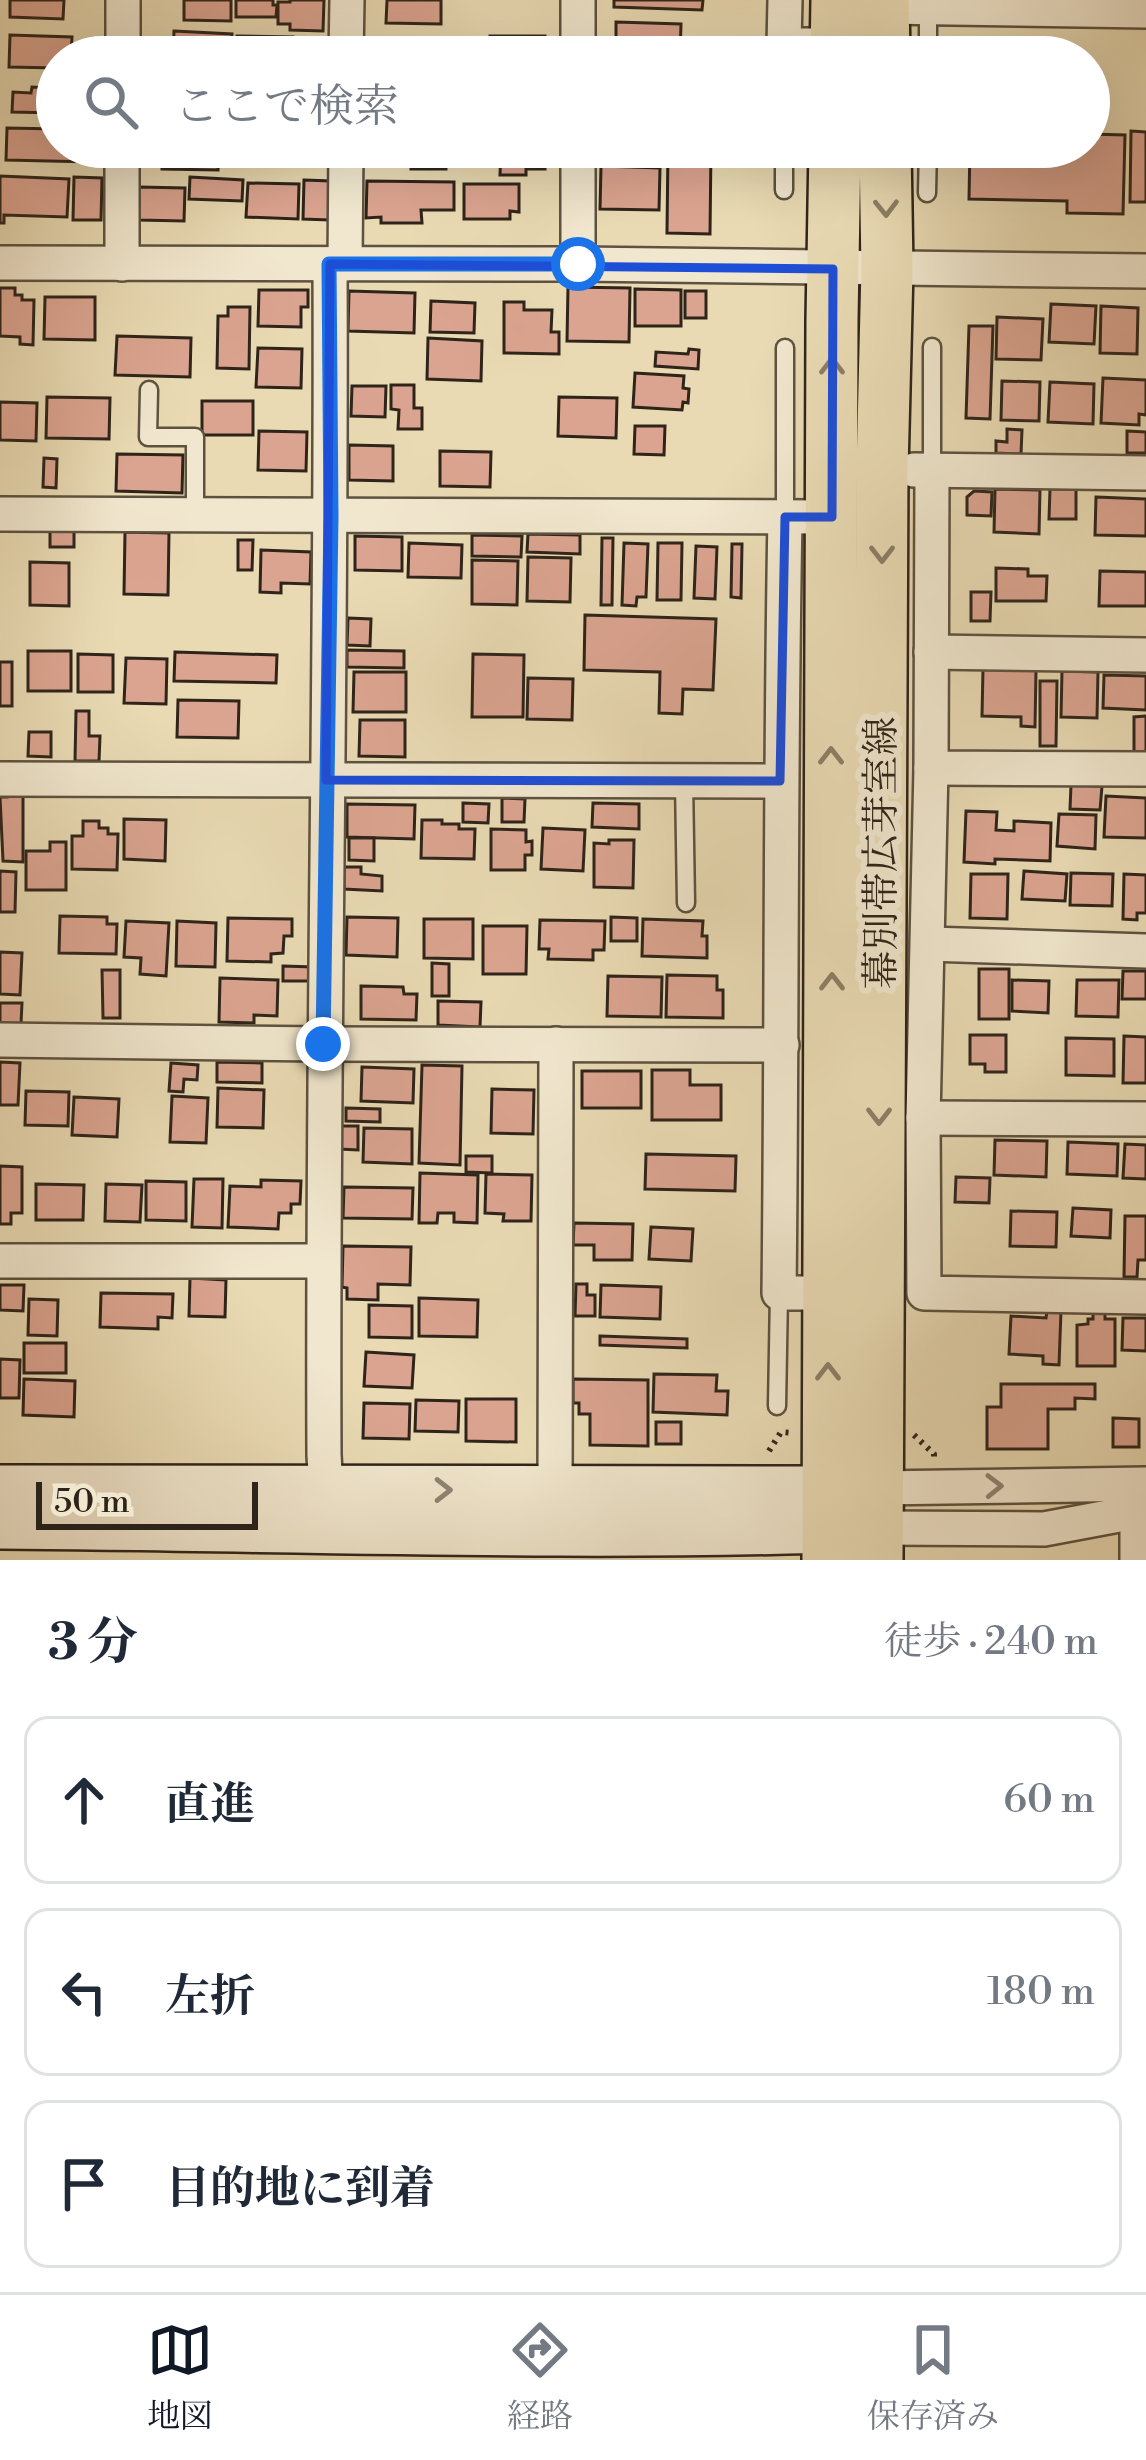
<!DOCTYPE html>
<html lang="ja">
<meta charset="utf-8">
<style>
body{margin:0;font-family:"Libre Bodoni","Noto Serif JP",serif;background:#f2f2f3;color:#1f2937}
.scale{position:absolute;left:36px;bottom:30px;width:222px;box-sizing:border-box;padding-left:12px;border:6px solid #2e241a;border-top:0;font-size:33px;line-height:42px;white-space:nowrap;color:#2e241a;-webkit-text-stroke:9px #f1e7ce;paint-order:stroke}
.stop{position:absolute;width:36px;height:36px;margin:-27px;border:9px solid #1a73e8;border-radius:50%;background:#fff}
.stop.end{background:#1a73e8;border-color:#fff;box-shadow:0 3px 12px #0008}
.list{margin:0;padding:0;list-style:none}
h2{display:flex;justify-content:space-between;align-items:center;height:156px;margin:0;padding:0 48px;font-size:51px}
h2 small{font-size:39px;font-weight:400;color:#747a83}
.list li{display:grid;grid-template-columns:78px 1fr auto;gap:36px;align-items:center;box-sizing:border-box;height:168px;margin:0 24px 24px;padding:0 24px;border:3px solid #e0e1e3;border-radius:24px}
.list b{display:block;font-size:45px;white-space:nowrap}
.list em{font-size:39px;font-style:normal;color:#747a83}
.icon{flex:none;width:66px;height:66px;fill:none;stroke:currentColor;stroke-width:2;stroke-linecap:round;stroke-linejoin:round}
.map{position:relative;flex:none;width:1146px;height:1560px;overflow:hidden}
.search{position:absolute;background:#fff;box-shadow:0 12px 48px #0002;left:36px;right:36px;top:36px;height:132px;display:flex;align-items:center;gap:30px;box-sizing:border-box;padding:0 42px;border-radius:66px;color:#747a83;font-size:45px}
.sheet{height:732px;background:#fff}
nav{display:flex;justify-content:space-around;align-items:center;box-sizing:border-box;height:168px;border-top:3px solid #e0e1e3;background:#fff;font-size:33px;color:#747a83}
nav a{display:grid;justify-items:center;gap:6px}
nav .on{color:#111827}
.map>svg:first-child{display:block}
</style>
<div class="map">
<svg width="1146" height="1560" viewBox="0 0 1146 1560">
<rect width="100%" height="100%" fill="#e9dab3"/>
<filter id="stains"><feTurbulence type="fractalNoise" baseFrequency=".00167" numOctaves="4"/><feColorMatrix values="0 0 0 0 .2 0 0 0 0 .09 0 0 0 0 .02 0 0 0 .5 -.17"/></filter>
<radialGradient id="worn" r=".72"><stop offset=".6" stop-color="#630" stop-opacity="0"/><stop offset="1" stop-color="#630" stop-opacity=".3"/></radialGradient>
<g fill="#dba490" stroke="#2e241a" stroke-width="3">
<polygon points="10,0 64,0 63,19 10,17"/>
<polygon points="184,0 231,0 231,21 184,20"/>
<polygon points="236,0 273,0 273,5 277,5 276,17 236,17"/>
<polygon points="290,0 324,0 323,31 290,30 290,24 278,24 278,2 290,2"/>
<polygon points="387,0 441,0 441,24 386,23"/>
<polygon points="614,0 703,0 702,10 614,7"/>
<polygon points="616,22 681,24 680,57 627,57 627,51 616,51"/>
<polygon points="174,31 232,34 231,57 173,57"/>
<polygon points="10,35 72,37 71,54 57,57 57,68 9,67"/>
<polygon points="237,36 293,37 293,57 236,57"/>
<rect x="490" y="36" width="55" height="21"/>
<polygon points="54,81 57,81 57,113 12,112 13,92 31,93 32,87 53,88"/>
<polygon points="7,128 57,129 57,147 93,147 92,162 6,160"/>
<polygon points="1131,131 1146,132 1146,202 1130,202"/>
<polygon points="1089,134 1125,135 1123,214 1067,213 1067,201 969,199 970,147 1089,147"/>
<polygon points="162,147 219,147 218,170 162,169"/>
<polygon points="235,147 310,147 310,154 303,154 303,163 235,161"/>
<polygon points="406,147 446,147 446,169 411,169 411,149 406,149"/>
<polygon points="501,147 545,147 545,169 526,169 526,175 500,175"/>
<polygon points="668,147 711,147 710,234 667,233"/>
<polygon points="601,166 660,168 659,210 600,209"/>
<polygon points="0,176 69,179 67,217 4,215 4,223 0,223"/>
<polygon points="74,177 102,178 101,220 73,220"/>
<polygon points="190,177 243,180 242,201 189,199"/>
<polygon points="304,180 331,181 329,220 303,219"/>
<polygon points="367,181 454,182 454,210 421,210 422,223 381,223 381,217 366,218"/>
<polygon points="248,183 299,184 298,219 246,217"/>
<polygon points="464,184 519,184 519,212 510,211 510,219 464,219"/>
<polygon points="139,187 185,188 184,221 139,220"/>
<polygon points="568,287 630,288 629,342 567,341"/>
<polygon points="0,288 15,288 15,295 22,295 22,300 34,300 33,345 20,344 20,337 0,336"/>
<polygon points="635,289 681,290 681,326 635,326"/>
<polygon points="259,290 308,290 308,307 301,307 301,327 258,326"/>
<polygon points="349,291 415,293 414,333 348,331"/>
<rect x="685" y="291" width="21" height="27"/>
<polygon points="45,297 95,297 95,340 44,339"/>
<polygon points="431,301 475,303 474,333 430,332"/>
<polygon points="504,302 524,302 524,310 552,310 551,332 559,332 559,354 504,353"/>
<polygon points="1051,304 1096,306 1094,344 1049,342"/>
<polygon points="1101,306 1138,308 1137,354 1100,353"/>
<polygon points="228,307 250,307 249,369 217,368 218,316 228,316"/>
<polygon points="997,317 1043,319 1041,360 996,359"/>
<polygon points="969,326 993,326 990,419 966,418"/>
<polygon points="117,336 191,338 190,377 115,375"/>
<polygon points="428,338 482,341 481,381 427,379"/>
<polygon points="258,348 302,349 301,388 256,387"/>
<polygon points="689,349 699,350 698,369 655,366 656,352 688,354"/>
<polygon points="635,373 684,376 683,388 689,389 688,403 683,402 682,410 633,407"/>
<polygon points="1103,378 1146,380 1146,415 1139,414 1139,425 1101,423"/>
<polygon points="1002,381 1040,382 1039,421 1001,420"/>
<polygon points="1050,382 1094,384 1093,424 1048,422"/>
<polygon points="391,385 414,385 414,408 422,408 422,429 398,429 399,410 391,409"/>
<polygon points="352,386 386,386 385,417 351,416"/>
<polygon points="47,397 110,398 109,439 46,438"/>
<polygon points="559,397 617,398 616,438 558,436"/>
<rect x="202" y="401" width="51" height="34"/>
<polygon points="0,402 37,403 36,441 0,440"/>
<polygon points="635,426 665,426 664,455 634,454"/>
<polygon points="1007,429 1022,430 1021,454 996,453 996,441 1007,442"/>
<polygon points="259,431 307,432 306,471 258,470"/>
<polygon points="1127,431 1146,432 1146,453 1127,453"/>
<polygon points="349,445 393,446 393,481 349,480"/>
<polygon points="440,451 491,452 490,487 440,486"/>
<polygon points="117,454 183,455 182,493 116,491"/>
<polygon points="44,458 57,459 56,488 43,487"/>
<polygon points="995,489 1040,490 1039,534 994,532"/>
<polygon points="1050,489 1076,489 1076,519 1049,519"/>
<polygon points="974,491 992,492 991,516 967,515 967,497"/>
<polygon points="1096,497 1146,499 1146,536 1095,535"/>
<rect x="50" y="529" width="24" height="18"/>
<polygon points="125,532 169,533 168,595 124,594"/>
<polygon points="528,534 580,535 580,554 527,552"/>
<polygon points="472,535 522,536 521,557 472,556"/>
<polygon points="355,536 402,537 402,571 355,570"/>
<polygon points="602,538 613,538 612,605 601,605"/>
<polygon points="238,540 253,540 252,570 238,570"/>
<polygon points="409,543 462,545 461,578 408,577"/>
<polygon points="624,543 648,544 646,597 637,597 636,606 622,605"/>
<polygon points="658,543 682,543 681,600 657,600"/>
<polygon points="732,544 742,544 741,598 731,597"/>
<polygon points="696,546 717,547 715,599 694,598"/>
<polygon points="261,550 311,552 310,584 281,583 281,593 260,592"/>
<polygon points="528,557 571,558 570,602 527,601"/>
<polygon points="472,560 518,561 517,605 472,604"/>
<polygon points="30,562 69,563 69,606 30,605"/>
<polygon points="996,568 1028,569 1028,576 1047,576 1046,601 996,601"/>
<polygon points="1100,571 1146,572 1146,606 1099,606"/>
<polygon points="971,592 991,592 990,621 971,621"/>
<polygon points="585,615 716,619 713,690 683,689 682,714 659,713 660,672 584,670"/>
<polygon points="348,618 371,619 370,646 347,645"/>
<polygon points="347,650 404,651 404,668 347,667"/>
<rect x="28" y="651" width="43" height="40"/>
<polygon points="175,652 277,655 276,683 174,681"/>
<polygon points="78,654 113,655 113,692 78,692"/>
<polygon points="473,654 524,655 523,717 472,717"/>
<polygon points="126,658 167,659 166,704 124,703"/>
<rect x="0" y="662" width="12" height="44"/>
<polygon points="983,669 1036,670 1035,727 1021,726 1021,717 982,716"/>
<polygon points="1062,671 1098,672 1097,718 1061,717"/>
<polygon points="354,672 406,672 406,712 353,712"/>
<polygon points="1104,675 1146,676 1146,710 1103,708"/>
<polygon points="528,678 573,679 572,720 527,719"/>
<polygon points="1040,681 1057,681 1056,746 1040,746"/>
<polygon points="178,700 239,701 238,738 177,737"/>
<polygon points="76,711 89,711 89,736 100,736 99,761 75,761"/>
<polygon points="1146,716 1146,752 1134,752 1134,717"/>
<polygon points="360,720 405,720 405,757 359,756"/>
<polygon points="29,732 51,732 51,757 28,756"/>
<polygon points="1071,785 1102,786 1100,810 1070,809"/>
<polygon points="7,792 23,793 23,862 3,861 0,797 7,797"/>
<polygon points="1106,796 1146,798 1146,838 1104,837"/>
<polygon points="502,798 525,799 524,822 502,822"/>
<polygon points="463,803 489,804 488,823 463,822"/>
<polygon points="593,803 639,804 639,829 592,827"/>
<polygon points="347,804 415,805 414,839 347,837"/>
<polygon points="966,811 997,812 996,830 1014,831 1014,821 1051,823 1050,861 995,859 995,864 964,862"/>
<polygon points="1059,814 1096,815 1095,849 1057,846"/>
<polygon points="124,819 166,820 165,861 124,859"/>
<polygon points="422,820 442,820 442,824 459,824 459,829 475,829 474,859 421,858"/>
<polygon points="83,821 99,821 99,828 108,828 108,834 118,834 117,870 72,869 72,836 83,836"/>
<polygon points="543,828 585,830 583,871 541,869"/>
<polygon points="491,829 526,830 526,842 532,841 532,855 525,855 525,870 491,870"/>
<polygon points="349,838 374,838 374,861 349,860"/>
<polygon points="609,840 634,840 633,888 594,887 594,843 609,844"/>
<polygon points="50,842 66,842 66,890 26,890 26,851 50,851"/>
<polygon points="344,867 361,867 361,874 382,876 382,891 344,889"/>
<polygon points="0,871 16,872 15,912 0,912"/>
<polygon points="1024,871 1067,874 1065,901 1022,899"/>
<polygon points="1071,873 1113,874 1112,906 1070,905"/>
<polygon points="971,874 1008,874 1007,919 970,918"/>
<polygon points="1124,874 1146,875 1146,913 1137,913 1137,920 1123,919"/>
<polygon points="60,916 107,917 107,924 117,924 116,954 59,953"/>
<polygon points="347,917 398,918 397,957 346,955"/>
<polygon points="611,917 637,918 637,941 611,941"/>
<polygon points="228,918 292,919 292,936 284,936 283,953 271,954 271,962 227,961"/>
<polygon points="424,919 473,919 473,959 424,958"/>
<polygon points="643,919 703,921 702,936 707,936 707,958 642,956"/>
<polygon points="540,920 605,921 604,950 593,950 593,960 548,959 549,949 539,949"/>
<polygon points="126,921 169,923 166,976 140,974 141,958 124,957"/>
<polygon points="177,921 216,923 215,967 176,966"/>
<polygon points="483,926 527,926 526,974 483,974"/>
<polygon points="0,952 22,953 20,995 0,994"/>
<polygon points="432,963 449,964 449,996 432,996"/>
<polygon points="283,966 313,967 312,981 283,981"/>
<rect x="979" y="969" width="30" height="50"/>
<polygon points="102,970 120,970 120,1018 103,1018"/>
<polygon points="1123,971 1146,971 1146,999 1122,999"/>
<polygon points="667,975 717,976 717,990 723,990 723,1018 666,1017"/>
<polygon points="608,976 662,977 661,1017 607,1016"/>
<polygon points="220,978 278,980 277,1016 254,1015 254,1023 219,1022"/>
<polygon points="1012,980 1049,981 1048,1013 1012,1011"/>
<polygon points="1077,980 1119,980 1118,1017 1076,1016"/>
<polygon points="361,986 403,987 404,994 417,994 416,1020 361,1019"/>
<polygon points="438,1001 481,1002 480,1027 438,1025"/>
<polygon points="0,1003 22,1003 21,1024 0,1023"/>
<polygon points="970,1035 1006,1035 1006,1072 985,1072 985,1064 970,1064"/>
<polygon points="1124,1036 1146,1037 1146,1083 1123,1083"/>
<polygon points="1066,1038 1114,1039 1114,1076 1066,1075"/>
<polygon points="0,1062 20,1063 18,1105 0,1105"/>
<polygon points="217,1062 262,1063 262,1083 217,1082"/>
<polygon points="171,1063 198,1065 197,1080 184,1079 183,1092 169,1091"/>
<polygon points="422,1065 462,1066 460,1165 419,1163"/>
<polygon points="362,1067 414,1069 413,1103 361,1101"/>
<polygon points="652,1070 690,1070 690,1085 721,1085 721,1120 652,1120"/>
<rect x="582" y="1071" width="59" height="37"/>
<polygon points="218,1088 264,1090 263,1128 217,1127"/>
<polygon points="492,1089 534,1090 533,1134 491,1133"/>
<polygon points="26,1091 69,1092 68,1126 25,1125"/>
<polygon points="172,1096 208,1098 206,1143 170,1142"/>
<polygon points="74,1097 119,1099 117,1137 72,1135"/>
<polygon points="346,1108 380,1109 380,1122 346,1121"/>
<polygon points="339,1126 358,1126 358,1150 339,1149"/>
<polygon points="364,1128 412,1129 412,1164 363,1162"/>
<polygon points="995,1140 1047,1141 1046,1177 994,1175"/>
<polygon points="1068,1142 1118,1144 1117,1176 1067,1174"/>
<polygon points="1125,1144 1146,1145 1146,1179 1123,1178"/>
<polygon points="646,1154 736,1156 735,1191 645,1189"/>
<polygon points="466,1156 492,1156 492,1173 466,1172"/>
<polygon points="0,1166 22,1167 22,1213 11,1213 11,1224 0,1224"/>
<polygon points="420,1173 478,1175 477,1223 454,1222 454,1213 438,1213 437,1223 419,1223"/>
<polygon points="486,1174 532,1175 531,1221 503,1221 504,1214 485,1213"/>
<polygon points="956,1177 990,1178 989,1203 955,1202"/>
<polygon points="194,1179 223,1179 222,1228 192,1227"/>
<polygon points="261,1180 301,1181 300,1204 291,1204 291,1213 279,1213 278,1229 228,1227 230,1186 261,1187"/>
<polygon points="146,1181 186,1182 186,1221 146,1220"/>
<polygon points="36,1184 84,1185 83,1220 36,1220"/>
<polygon points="106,1184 142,1185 140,1222 105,1221"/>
<polygon points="344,1187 413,1188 412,1219 343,1218"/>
<polygon points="1073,1208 1111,1210 1110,1238 1071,1236"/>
<polygon points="1011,1211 1057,1212 1056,1247 1010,1246"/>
<polygon points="1125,1216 1146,1216 1146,1260 1138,1260 1137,1277 1124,1277"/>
<polygon points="574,1223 633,1224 632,1260 594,1260 594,1245 573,1245"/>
<polygon points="651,1227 693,1229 691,1261 649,1259"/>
<polygon points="343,1246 411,1247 410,1285 378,1284 378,1300 347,1299 347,1288 342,1287"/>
<polygon points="190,1278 226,1280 225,1317 189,1316"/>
<polygon points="576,1284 587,1284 587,1295 595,1295 595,1316 575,1316"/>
<polygon points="0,1285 24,1285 23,1311 0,1310"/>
<polygon points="601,1285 661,1287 660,1319 600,1317"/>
<polygon points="101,1293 173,1294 172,1318 158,1317 158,1329 100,1327"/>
<polygon points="419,1298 478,1300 477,1337 419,1336"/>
<polygon points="29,1299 58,1300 57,1336 28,1335"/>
<polygon points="369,1305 412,1306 412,1338 369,1337"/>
<polygon points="1047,1311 1061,1311 1059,1365 1043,1364 1043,1356 1009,1354 1011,1316 1046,1318"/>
<polygon points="1093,1312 1105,1312 1105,1319 1115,1319 1115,1366 1077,1366 1077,1325 1088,1324 1088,1319 1093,1319"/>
<polygon points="1123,1318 1146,1318 1146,1351 1122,1350"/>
<polygon points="600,1336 687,1339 687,1348 600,1345"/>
<rect x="24" y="1343" width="42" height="30"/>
<polygon points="366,1352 414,1355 412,1388 364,1386"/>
<polygon points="0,1359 20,1360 19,1398 0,1398"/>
<polygon points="654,1374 717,1375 716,1391 728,1391 727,1415 653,1412"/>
<polygon points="24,1379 75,1381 74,1417 23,1415"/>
<polygon points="573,1379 648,1380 648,1446 590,1445 590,1414 579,1414 579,1403 573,1403"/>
<polygon points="1001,1384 1095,1384 1095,1399 1075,1398 1075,1409 1048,1409 1048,1449 987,1449 987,1407 1001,1407"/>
<polygon points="466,1399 516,1399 516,1442 466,1441"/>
<polygon points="416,1400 459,1401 458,1432 415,1431"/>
<polygon points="364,1403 410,1404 409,1439 363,1438"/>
<polygon points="1113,1418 1139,1419 1139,1447 1113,1447"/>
<rect x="656" y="1422" width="25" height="22"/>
</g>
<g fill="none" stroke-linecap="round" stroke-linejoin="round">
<g stroke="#5d5240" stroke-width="21">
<g id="lane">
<polyline points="928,57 928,7"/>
<polyline points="784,190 784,147"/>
<polyline points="927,193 928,147"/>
<polyline points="932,347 932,470"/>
<polyline points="149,390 148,437 195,437 195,516"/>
<polyline points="785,517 785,348"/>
<polyline points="684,781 686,903"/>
<polyline points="777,1406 779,1293"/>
</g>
</g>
<g stroke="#5d5240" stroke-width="38">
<g id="street">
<polyline points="578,0 578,57"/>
<polyline points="785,0 784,45 837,45"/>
<polyline points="883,7 1146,11"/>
<polyline points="123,57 123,0"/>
<polyline points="346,57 347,0"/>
<polyline points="578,147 578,264"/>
<polyline points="0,263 578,264 1146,271"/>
<polyline points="122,264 122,147"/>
<polyline points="345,264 346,147"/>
<polyline points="914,470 1146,473"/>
<polyline points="932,470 931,768 1146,769"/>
<polyline points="0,514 832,517"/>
<path d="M785 517C780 776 782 1034 779 1293H828"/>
<polyline points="931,652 1146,655"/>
<polyline points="931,768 923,1118 924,1293 1146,1297"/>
<polyline points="0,779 780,781"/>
<polyline points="929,944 1146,951"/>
<polyline points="0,1040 323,1044 782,1045"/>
<polyline points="923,1118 1146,1119"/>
<polyline points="0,1261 323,1261"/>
<polyline points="877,1488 1146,1484"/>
<path d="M326 1490 324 1455C322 1058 332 661 330 264"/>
<polyline points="555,1490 556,1044"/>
<polyline points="878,1528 1044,1529 1146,1510"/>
<polyline points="1137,1560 1137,1512"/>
</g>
</g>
<g stroke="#2e241a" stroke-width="50">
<g id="secondary">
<polyline points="0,1488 861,1489"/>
<path d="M0 1526C287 1528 574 1539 861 1529"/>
</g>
</g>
<g stroke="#2e241a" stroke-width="56">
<g id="primary">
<polyline points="883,0 884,57"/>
<polyline points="836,57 837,0"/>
<polyline points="828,1560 832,320 835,147"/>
<polyline points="877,1560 882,470 887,269 885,147"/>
</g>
</g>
<g stroke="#2e241a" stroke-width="6" stroke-dasharray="3 6" stroke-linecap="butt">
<polyline points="914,1435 934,1454 934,1460"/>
<polyline points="769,1451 781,1432 793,1433"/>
</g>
<use href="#lane" stroke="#f1e7ce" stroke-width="16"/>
<use href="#street" stroke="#f1e7ce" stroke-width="33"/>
<use href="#secondary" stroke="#f1e7ce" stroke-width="45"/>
<use href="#primary" stroke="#e9dab3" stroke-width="51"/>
</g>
<defs><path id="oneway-chevron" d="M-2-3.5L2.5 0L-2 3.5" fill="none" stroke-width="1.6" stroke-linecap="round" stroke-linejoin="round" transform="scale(3)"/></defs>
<g stroke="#8c7f66">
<use href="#oneway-chevron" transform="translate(886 208) rotate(89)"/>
<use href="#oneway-chevron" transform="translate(832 366) rotate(-90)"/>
<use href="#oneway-chevron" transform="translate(882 554) rotate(90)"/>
<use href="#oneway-chevron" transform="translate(831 756) rotate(-90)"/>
<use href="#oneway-chevron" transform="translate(832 982) rotate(-90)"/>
<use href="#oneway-chevron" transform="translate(879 1116) rotate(90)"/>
<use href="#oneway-chevron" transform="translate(828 1372) rotate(-90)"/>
</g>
<g stroke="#908674">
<use href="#oneway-chevron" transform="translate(994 1486) rotate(-1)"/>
<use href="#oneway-chevron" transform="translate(443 1490)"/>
</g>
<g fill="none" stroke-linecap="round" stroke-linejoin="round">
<polyline stroke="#1a73e8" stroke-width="15" points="323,1044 331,517 329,264 578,264"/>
</g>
<path fill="none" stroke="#1d4ed8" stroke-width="9" stroke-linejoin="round" d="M330 264 833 269 832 517H785L780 781 326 780Z"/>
<g text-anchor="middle" stroke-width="12" stroke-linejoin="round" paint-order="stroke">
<g font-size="39" fill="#2e241a" stroke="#f1e7ce">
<text transform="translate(880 853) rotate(-90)" y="14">幕別帯広芽室線</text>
</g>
</g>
<rect width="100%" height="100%" filter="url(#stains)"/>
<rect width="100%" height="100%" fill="url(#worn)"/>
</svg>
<div class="scale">50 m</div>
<div class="stop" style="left:578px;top:264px"></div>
<div class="stop end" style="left:323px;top:1044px"></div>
<div class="search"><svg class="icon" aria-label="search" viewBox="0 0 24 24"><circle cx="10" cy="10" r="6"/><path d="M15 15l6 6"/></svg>ここで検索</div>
</div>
<section class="sheet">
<h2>3 分<small>徒歩 · 240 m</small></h2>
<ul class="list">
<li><svg class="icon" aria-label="ahead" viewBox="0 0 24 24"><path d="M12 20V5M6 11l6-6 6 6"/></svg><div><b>直進</b></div><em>60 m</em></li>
<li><svg class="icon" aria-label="left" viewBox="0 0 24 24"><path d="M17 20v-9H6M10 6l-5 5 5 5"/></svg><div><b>左折</b></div><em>180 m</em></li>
<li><svg class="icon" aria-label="arrive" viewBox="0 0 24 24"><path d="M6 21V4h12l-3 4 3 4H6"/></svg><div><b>目的地に到着</b></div></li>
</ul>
</section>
<nav>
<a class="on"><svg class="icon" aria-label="map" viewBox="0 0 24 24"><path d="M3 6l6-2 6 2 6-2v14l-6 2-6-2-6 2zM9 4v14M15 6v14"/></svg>地図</a>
<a><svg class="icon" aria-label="directions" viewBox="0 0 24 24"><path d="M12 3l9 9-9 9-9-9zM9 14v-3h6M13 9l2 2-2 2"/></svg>経路</a>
<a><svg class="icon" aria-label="saved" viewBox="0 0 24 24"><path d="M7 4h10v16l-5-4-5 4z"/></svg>保存済み</a>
</nav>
